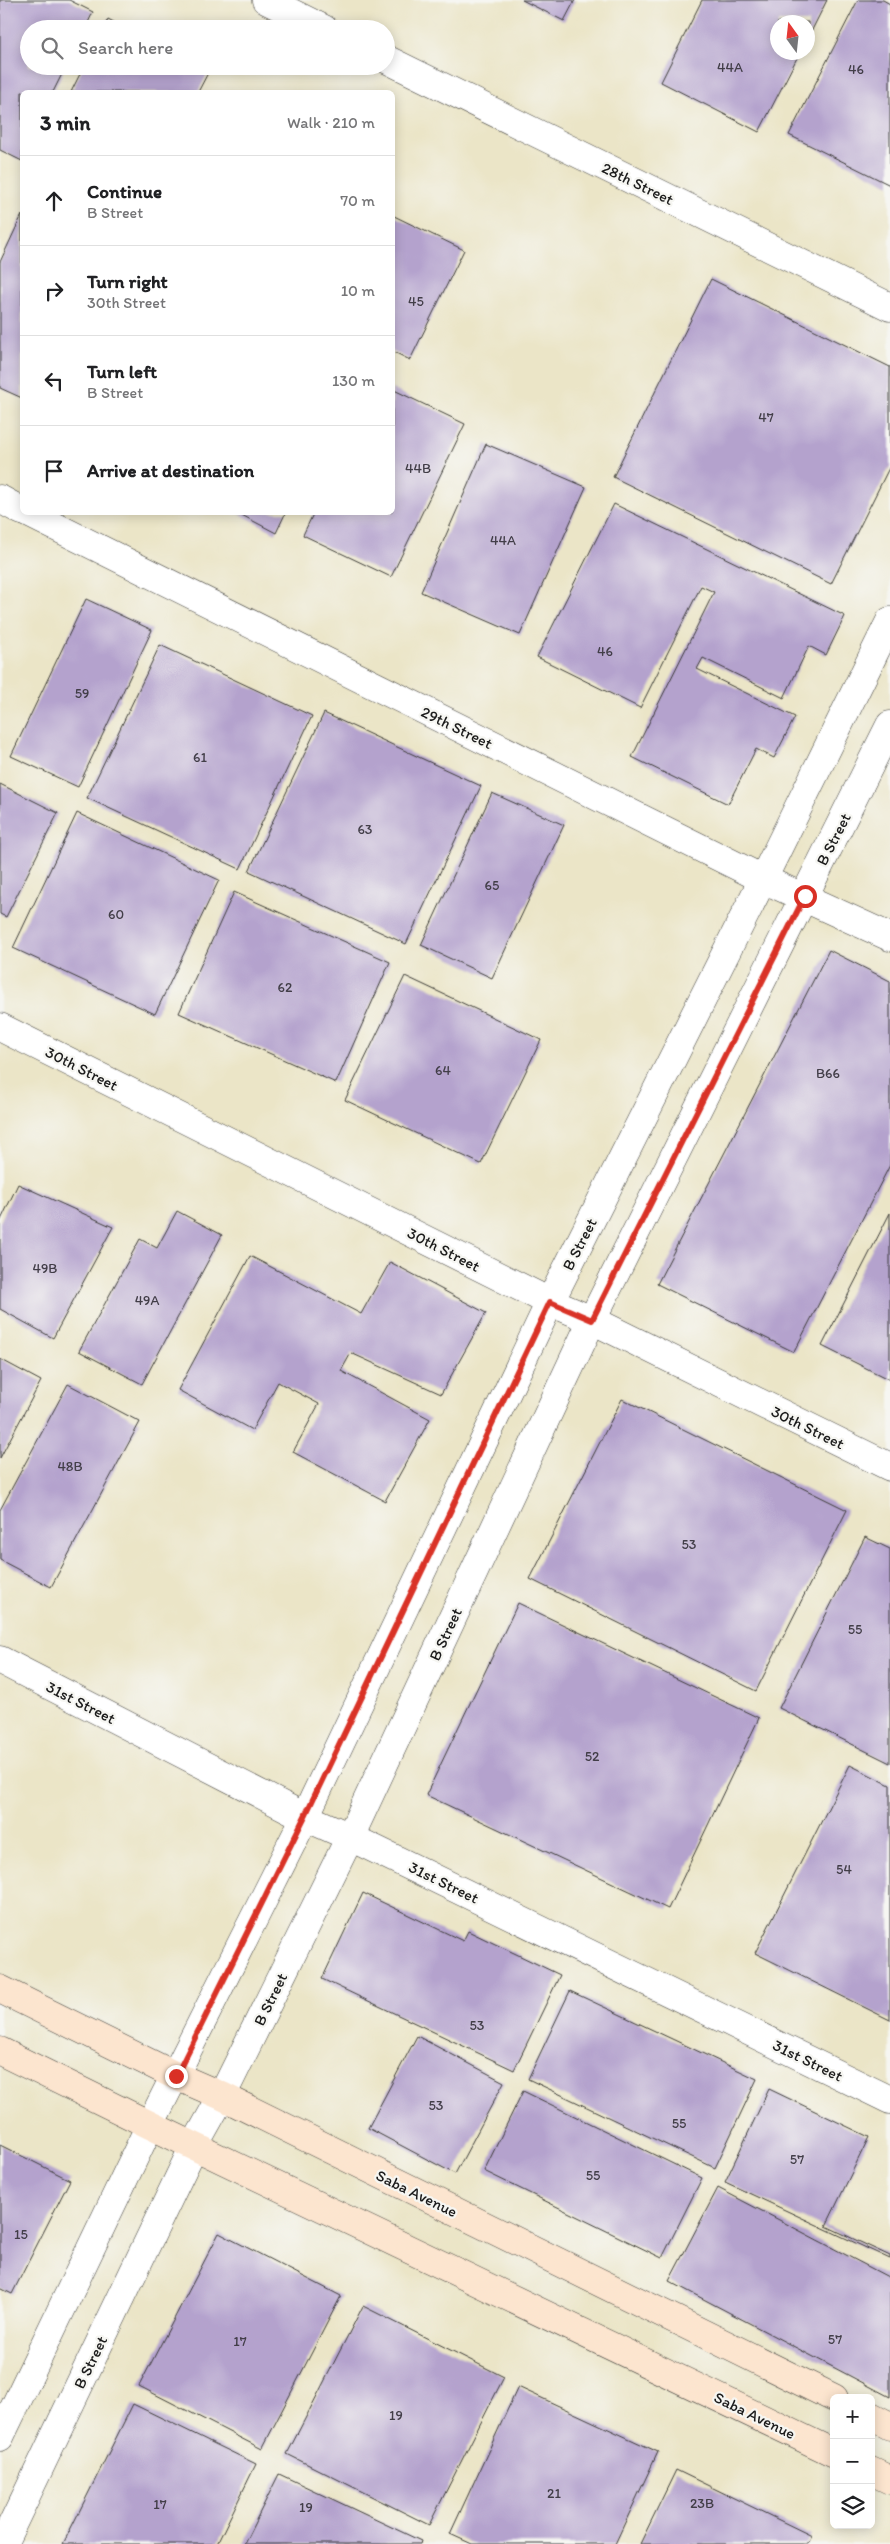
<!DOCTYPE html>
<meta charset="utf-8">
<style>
body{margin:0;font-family:Itim,sans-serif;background:#f6f6f6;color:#202124}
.controls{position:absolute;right:15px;bottom:15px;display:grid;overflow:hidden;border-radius:8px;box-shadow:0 2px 12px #0003}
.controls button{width:45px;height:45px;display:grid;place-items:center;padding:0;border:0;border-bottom:1px solid #e0e0e0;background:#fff;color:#202124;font:25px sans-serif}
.compass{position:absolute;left:770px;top:15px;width:45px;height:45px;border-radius:50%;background:#fff;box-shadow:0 2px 12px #0003;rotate:345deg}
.stop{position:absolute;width:15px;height:15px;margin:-11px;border:4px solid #d93025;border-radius:50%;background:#fff}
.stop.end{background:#d93025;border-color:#fff;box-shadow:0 1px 5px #0008}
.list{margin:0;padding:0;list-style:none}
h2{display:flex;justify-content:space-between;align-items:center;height:65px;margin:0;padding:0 20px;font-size:21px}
h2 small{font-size:16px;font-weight:400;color:#757577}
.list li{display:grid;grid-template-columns:32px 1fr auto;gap:15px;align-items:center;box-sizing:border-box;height:90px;padding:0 20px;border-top:1px solid #e0e0e0}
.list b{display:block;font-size:19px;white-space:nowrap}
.list p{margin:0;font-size:16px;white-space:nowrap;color:#757577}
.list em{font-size:16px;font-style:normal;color:#757577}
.icon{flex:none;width:28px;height:28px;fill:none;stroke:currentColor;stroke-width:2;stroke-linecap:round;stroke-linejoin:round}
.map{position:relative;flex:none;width:890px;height:2544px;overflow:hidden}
.search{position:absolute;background:#fff;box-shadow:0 2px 12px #0003;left:20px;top:20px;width:375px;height:55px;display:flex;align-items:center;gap:12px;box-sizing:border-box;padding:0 18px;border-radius:28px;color:#757577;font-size:19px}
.panel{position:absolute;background:#fff;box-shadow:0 2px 12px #0003;left:20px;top:90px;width:375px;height:425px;border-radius:8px}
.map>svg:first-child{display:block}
</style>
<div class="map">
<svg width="890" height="2544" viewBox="0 0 890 2544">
<rect width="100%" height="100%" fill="#f6f6f2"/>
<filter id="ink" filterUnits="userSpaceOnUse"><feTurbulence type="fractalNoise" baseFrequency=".02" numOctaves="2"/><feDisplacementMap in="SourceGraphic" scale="10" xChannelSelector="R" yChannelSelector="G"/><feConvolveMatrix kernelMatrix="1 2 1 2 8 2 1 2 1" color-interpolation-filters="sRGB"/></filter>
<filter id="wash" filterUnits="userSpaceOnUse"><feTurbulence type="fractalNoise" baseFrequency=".0096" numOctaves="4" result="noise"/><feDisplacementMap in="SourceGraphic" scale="20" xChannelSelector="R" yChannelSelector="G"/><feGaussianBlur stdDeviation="1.12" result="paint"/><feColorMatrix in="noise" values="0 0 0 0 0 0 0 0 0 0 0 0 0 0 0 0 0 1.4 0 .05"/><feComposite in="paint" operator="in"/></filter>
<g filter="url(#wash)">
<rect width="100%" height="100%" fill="#ebe5c7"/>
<g id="blocks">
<g fill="#b4a2cd">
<polygon points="0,0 69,0 93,12 85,29 29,29 29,66 66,66 53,92 22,92 22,161 0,150"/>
<polygon points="522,0 575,0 564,21"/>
<polygon points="702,0 827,0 808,38 808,22 778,22 778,52 800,52 759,132 661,82"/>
<polygon points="858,0 883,0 890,4 890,185 789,135"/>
<polygon points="108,19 127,29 103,29"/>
<polygon points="84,66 204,66 210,69 198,92 71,92"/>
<polygon points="22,215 22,398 0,388 0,262"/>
<polygon points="392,215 464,250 410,360 392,351"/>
<polygon points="711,279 890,367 890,466 831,584 613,477"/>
<polygon points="392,389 465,424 391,577 303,535 314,512 392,512"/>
<polygon points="486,444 586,487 520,635 421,592"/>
<polygon points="614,504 845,616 826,655 809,646 784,698 703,658 697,669 795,717 774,758 756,749 728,804 632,757 714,592 701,586 640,708 537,657"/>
<polygon points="236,512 286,512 276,533"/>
<polygon points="86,599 152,630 78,787 11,756"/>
<polygon points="160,645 312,716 240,869 87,798"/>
<polygon points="324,713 481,786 406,944 249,871"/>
<polygon points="0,784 58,813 6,917 0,914"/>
<polygon points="492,793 564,825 492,978 421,945"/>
<polygon points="77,813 219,880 155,1014 13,948"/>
<polygon points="234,892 390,962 336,1083 179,1013"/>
<polygon points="829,950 890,981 890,1165 794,1352 657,1284"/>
<polygon points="405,976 541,1040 481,1164 345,1100"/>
<polygon points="18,1184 113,1227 53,1338 0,1309 0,1222"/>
<polygon points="177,1211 222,1235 142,1384 79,1351 140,1239 157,1248"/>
<polygon points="890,1213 890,1380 822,1346"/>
<polygon points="250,1256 361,1314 390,1262 486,1313 441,1394 351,1353 341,1371 430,1419 385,1501 293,1452 319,1404 278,1382 252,1430 178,1390"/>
<polygon points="0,1359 41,1381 0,1458"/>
<polygon points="68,1384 140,1422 51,1587 0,1560 0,1510"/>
<polygon points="622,1399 847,1510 756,1691 530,1579"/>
<polygon points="865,1537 890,1549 890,1763 779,1708"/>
<polygon points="518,1603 759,1718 668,1909 426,1795"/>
<polygon points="850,1765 890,1785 890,2020 755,1953"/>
<polygon points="363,1893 463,1941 468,1931 560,1975 514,2070 322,1979"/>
<polygon points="570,1991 757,2079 715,2168 528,2079"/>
<polygon points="417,2036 504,2082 455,2174 368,2128"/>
<polygon points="769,2089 869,2137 826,2226 890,2256 890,2259 725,2182"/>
<polygon points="523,2091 702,2178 662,2258 484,2171"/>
<polygon points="0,2145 70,2180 12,2294 0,2288"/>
<polygon points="718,2188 890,2278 890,2397 669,2281"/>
<polygon points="219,2233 341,2296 262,2449 139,2386"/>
<polygon points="363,2306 504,2377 429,2525 287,2454"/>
<polygon points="518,2387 658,2452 615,2544 472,2544 450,2534"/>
<polygon points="133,2404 256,2464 217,2544 63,2544"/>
<polygon points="676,2470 812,2536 808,2544 640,2544"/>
<polygon points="279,2474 421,2541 420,2544 244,2544"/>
</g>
</g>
</g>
<g filter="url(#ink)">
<use href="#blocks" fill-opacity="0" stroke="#3b3a36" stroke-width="1"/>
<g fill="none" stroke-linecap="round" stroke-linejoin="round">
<g stroke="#3b3a36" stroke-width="29">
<g id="minor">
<polyline points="266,0 324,29"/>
<polyline points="386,59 890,307"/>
<polyline points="0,499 22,511"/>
<polyline points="26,512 763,879 890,937"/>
<polyline points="0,1027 550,1302 592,1320 890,1467"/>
<polyline points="0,1660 305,1817 350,1837 890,2100"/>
</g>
</g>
<g stroke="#3b3a36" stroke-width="29">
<g id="tertiary">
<polyline points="0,2437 150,2125 305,1817 550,1302 763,879 890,621"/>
<polyline points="3,2544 194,2146 222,2096 350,1837 592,1320 890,725"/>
</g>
</g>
<g stroke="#3b3a36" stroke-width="29">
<g id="secondary">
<polyline points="0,1989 176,2076 222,2096 834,2398"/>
<polyline points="0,2051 150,2125 834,2453"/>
<polyline points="871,2416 890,2426"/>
<polyline points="871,2471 890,2480"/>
</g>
</g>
<use href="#minor" stroke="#fff" stroke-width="28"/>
<use href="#tertiary" stroke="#fff" stroke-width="28"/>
<use href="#secondary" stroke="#fce5cf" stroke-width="28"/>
</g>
</g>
<g fill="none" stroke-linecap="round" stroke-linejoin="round" filter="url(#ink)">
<polyline stroke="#d93025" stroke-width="6" points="176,2076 305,1816 550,1302 592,1320 805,896"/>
</g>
<g text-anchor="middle" stroke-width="4.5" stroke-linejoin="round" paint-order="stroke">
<g font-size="14" fill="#423e48">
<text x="730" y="72">44A</text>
<text x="856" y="74">46</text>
<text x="416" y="306">45</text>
<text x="766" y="422">47</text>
<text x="418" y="473">44B</text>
<text x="503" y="545">44A</text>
<text x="605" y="656">46</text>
<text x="82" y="698">59</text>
<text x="200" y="762">61</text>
<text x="365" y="834">63</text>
<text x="492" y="890">65</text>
<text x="116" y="919">60</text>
<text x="285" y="992">62</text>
<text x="443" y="1075">64</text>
<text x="828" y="1078">B66</text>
<text x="45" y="1273">49B</text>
<text x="147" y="1305">49A</text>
<text x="70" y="1471">48B</text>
<text x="689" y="1549">53</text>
<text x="855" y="1634">55</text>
<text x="592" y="1761">52</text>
<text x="844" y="1874">54</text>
<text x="477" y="2030">53</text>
<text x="436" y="2110">53</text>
<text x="679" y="2128">55</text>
<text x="797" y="2164">57</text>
<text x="593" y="2180">55</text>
<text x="21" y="2239">15</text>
<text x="835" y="2344">57</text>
<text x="240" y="2346">17</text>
<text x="396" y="2420">19</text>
<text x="554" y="2498">21</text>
<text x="702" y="2508">23B</text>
<text x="160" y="2509">17</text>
<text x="306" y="2512">19</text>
</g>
<g font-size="16" fill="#1c1c1c" stroke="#f6f6f2">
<text transform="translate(638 183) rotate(26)" y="6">28th Street</text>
<text transform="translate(457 727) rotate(26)" y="6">29th Street</text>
<text transform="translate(833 839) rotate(-63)" y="6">B Street</text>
<text transform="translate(82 1068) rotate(27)" y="6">30th Street</text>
<text transform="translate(579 1244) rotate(-63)" y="6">B Street</text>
<text transform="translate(444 1249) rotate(27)" y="6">30th Street</text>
<text transform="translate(808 1427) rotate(26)" y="6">30th Street</text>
<text transform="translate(445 1634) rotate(-65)" y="6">B Street</text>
<text transform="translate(81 1702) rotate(27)" y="6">31st Street</text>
<text transform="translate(444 1882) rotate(26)" y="6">31st Street</text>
<text transform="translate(270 1999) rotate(-64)" y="6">B Street</text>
<text transform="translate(808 2060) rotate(26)" y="6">31st Street</text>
<text transform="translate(417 2193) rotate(26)" y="6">Saba Avenue</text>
<text transform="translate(90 2362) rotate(-64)" y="6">B Street</text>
<text transform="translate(755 2415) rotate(26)" y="6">Saba Avenue</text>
</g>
</g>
</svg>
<div class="controls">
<button>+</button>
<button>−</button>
<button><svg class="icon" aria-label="layers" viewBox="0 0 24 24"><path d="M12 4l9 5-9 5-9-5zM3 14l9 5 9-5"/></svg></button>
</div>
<svg class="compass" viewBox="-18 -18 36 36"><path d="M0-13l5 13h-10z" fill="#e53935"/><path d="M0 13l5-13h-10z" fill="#757577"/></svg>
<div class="stop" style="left:805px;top:896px"></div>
<div class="stop end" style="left:176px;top:2076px"></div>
<div class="search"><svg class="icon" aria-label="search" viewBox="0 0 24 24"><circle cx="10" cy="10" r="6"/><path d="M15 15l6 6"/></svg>Search here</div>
<section class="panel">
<h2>3 min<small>Walk · 210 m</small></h2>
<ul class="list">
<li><svg class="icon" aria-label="ahead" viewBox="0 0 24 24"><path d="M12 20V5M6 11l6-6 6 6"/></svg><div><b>Continue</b><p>B Street</p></div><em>70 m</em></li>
<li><svg class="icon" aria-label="right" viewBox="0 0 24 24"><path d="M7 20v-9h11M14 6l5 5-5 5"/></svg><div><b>Turn right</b><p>30th Street</p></div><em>10 m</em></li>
<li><svg class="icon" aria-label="left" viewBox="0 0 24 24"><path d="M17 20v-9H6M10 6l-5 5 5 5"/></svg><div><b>Turn left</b><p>B Street</p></div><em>130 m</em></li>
<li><svg class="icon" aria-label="arrive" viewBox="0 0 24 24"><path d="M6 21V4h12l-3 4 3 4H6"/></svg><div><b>Arrive at destination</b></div></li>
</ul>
</section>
</div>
